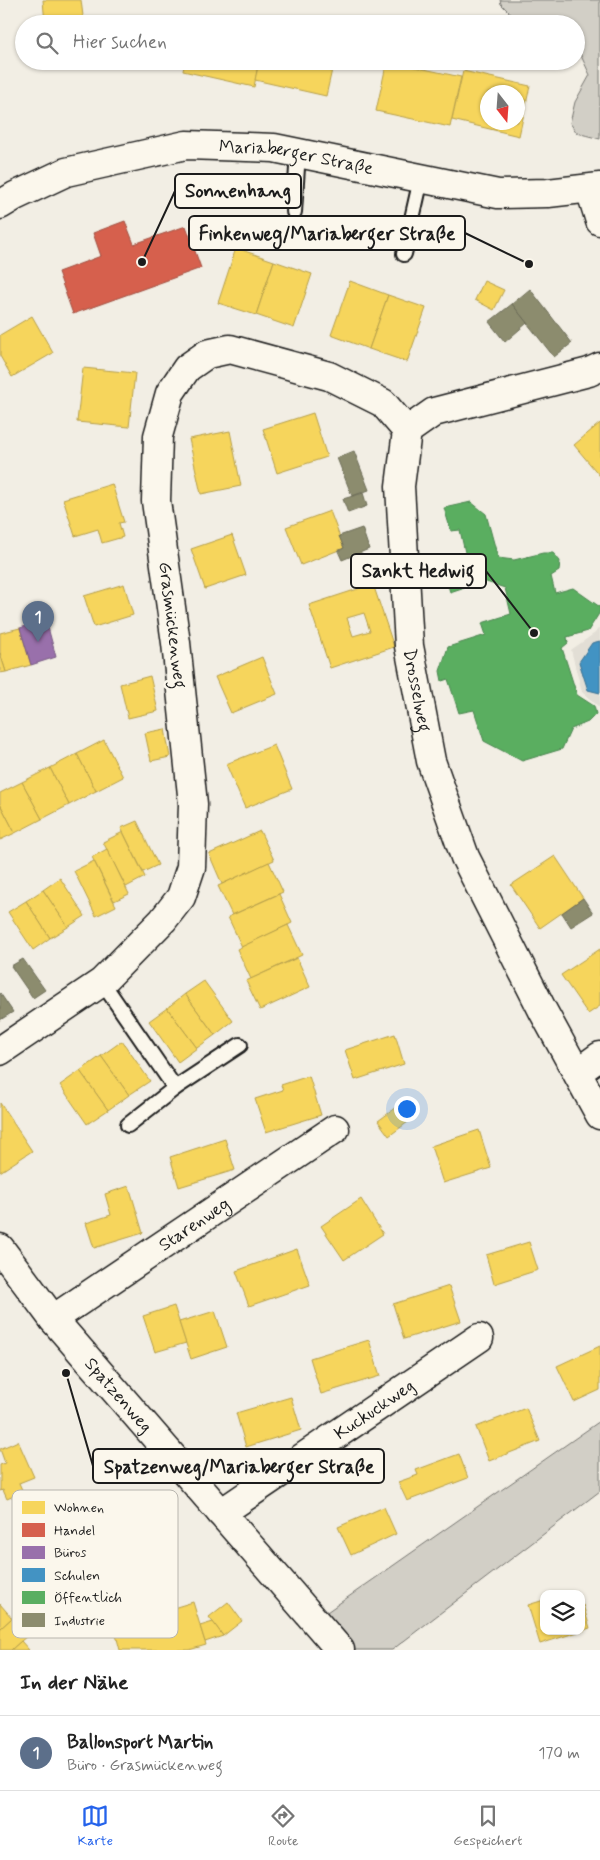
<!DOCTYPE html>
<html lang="de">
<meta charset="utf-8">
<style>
body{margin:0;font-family:Mynerve,sans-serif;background:#f6f6f6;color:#222}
.controls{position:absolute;right:15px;bottom:15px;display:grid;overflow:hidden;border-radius:10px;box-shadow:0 1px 4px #0004}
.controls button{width:45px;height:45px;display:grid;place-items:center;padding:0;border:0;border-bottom:1px solid #e0e0e0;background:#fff;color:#222;font:25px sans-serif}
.compass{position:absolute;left:480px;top:85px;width:45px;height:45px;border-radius:50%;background:#fff;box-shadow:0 1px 4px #0004;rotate:163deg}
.you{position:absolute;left:406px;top:1108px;width:18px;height:18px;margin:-12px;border:4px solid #fff;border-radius:50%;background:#1a73e8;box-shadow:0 0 0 8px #1a73e833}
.badge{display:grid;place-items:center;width:32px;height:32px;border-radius:50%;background:#2563eb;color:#fff;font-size:16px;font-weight:700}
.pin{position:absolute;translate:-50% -41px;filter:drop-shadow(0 1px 2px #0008)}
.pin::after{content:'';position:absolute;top:26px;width:18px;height:15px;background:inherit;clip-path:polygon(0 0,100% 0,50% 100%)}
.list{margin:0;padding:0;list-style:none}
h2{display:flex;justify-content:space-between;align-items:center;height:65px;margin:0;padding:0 20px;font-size:21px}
h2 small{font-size:16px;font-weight:400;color:#767676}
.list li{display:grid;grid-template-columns:32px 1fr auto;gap:15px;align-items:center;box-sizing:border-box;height:75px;padding:0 20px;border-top:1px solid #e0e0e0}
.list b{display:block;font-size:19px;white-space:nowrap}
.list p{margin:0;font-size:16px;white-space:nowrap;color:#767676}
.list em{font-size:16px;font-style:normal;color:#767676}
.icon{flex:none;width:28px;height:28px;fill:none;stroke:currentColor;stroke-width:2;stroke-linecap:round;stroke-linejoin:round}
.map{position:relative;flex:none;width:600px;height:1650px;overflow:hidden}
.search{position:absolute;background:#fff;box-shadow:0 1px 4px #0004;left:15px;right:15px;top:15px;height:55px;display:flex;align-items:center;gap:12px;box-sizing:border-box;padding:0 18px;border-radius:28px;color:#767676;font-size:19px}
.sheet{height:140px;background:#fff}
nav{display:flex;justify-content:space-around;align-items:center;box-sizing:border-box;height:70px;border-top:1px solid #e0e0e0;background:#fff;font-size:14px;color:#767676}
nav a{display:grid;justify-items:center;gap:2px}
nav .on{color:#2563eb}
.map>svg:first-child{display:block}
</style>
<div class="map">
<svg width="600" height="1650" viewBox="0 0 600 1650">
<rect width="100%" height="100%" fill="#f2eee4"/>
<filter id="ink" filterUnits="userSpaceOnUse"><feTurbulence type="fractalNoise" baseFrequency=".02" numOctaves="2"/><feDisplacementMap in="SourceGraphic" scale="10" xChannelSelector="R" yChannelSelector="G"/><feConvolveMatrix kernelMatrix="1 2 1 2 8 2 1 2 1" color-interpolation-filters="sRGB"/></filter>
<g filter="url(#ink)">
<polygon fill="#e2ded5" points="600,626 600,708 582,692 571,650 595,633"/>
<g fill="#d2cfc6" stroke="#777671">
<polygon points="500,0 600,0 600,139 577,133 570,123 575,102 590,75 576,45 576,24 519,22 501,4"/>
<polygon points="600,1421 600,1491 392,1650 340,1650 314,1621"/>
</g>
<g fill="#f6d55c" stroke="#b59e49" fill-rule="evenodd">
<polygon points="43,0 81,0 84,24 45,24"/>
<polygon points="194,21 209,24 194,24"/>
<polygon points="185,61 259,61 254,87 183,71"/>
<polygon points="259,61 334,61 326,96 255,80"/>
<polygon points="387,61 461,77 450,127 376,111"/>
<path d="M463 71 530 86 519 136 452 120ZM488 92H518V122H488Z"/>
<polygon points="236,248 274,261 256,315 218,303"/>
<polygon points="274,261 312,274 294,328 256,315"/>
<polygon points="350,281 388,295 369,349 331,335"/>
<polygon points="484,281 504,290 494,310 475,300"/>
<polygon points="388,295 426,308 407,362 369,349"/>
<polygon points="32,316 53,353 12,377 0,356 0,335"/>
<polygon points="83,368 135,373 129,427 77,422"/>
<polygon points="313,413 327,457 277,473 263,429"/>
<polygon points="600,423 600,476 574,445"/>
<polygon points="230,431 241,486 201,494 189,439"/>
<polygon points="112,484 124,522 119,523 123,537 102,543 98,529 75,536 63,499"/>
<polygon points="330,511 344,548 301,565 286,527"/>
<polygon points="232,535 246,575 205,589 191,549"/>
<polygon points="124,584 133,615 94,627 84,596"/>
<path d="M373 584 394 647 330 668 309 605ZM364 613 370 631 353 636 347 618Z"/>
<polygon points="20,628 31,665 6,672 0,653 0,633"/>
<polygon points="0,653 6,672 0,673"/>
<polygon points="262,657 277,694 231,713 215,677"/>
<polygon points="150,676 158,711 128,718 120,684"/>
<polygon points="165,729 170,757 151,761 145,733"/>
<polygon points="104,740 123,777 96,791 77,754"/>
<polygon points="274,745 292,789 245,808 226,764"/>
<polygon points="77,754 96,791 69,805 50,768"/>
<polygon points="50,768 69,805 42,819 22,782"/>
<polygon points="22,782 42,819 15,833 0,804 0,793"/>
<polygon points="0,804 15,833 0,840"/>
<polygon points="137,821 158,865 143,872 121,828"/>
<polygon points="260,831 274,860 222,884 209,854"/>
<polygon points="123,832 145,877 126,887 103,842"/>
<polygon points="107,849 129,894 114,901 92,857"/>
<polygon points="555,856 583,898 540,928 511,885"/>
<polygon points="94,861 116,906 96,916 74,871"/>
<polygon points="269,862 283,892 232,915 218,886"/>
<polygon points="60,878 85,916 68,927 43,890"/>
<polygon points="43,890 68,927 50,938 26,901"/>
<polygon points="279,894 292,923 242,947 228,917"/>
<polygon points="26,901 50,938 33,950 8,912"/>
<polygon points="288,925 302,955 251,979 237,949"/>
<polygon points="600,949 600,1006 588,1014 561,975"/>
<polygon points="297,958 310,987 260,1010 246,981"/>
<polygon points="204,981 233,1021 215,1035 185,994"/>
<polygon points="185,994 215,1035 197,1048 167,1008"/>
<polygon points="167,1008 197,1048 178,1062 149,1021"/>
<polygon points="395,1034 404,1064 355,1080 345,1050"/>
<polygon points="122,1041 150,1081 129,1095 101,1056"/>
<polygon points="101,1056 129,1095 108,1110 80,1071"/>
<polygon points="80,1071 108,1110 87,1124 60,1085"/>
<polygon points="309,1076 321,1115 266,1132 255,1099 283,1090 281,1085"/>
<polygon points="0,1103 32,1151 0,1172"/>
<polygon points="397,1107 408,1122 389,1136 378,1121"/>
<polygon points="479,1130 491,1168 443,1183 431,1146"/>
<polygon points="225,1139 235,1170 179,1187 170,1157"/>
<polygon points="129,1186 143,1233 94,1248 86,1223 111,1215 105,1194"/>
<polygon points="361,1199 383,1234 344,1260 321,1226"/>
<polygon points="529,1242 538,1270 494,1284 486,1255"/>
<polygon points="297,1249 310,1285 249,1306 236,1271"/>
<polygon points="449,1286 461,1321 404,1339 393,1304"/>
<polygon points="174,1306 186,1343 155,1352 143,1316"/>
<polygon points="215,1311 227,1347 191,1359 179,1322"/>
<polygon points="369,1340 380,1376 321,1394 310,1358"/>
<polygon points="600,1346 600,1390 574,1402 557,1366"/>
<polygon points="291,1397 301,1430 246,1447 236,1413"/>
<polygon points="526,1408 540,1441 489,1461 476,1427"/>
<polygon points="18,1441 34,1477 19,1483 23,1492 7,1499 3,1490 0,1491 0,1465 5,1463 0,1449"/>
<polygon points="459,1454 468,1478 407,1501 398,1482 418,1475 416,1470"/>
<polygon points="384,1507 396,1534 351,1555 338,1527"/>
<polygon points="544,1600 544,1631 581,1631 540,1644 528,1605"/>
<polygon points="193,1602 206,1645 189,1650 120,1650 111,1616 136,1609 140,1625 162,1618 160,1612"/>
<polygon points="228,1602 242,1621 223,1636 209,1617"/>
<polygon points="0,1604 12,1618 0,1629"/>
<polygon points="583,1605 590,1628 581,1631 581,1606"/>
<polygon points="12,1618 28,1635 11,1650 0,1650 0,1629"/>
<polygon points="213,1622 223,1636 205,1642 200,1626"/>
<polygon points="21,1641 29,1650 11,1650"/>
</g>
<polygon fill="#d6604d" stroke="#9e4c3e" points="125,221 134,244 186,226 201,268 73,314 58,272 101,256 93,233"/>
<polygon fill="#9970ab" stroke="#745780" points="46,620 56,657 31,665 20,628"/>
<polygon fill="#4393c3" stroke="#376f91" points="600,641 600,693 588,690 579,662 592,643"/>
<polygon fill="#5aae61" stroke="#47824c" points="471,502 486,514 498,558 514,560 543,553 553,553 560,561 559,571 551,576 555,593 573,588 600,607 600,612 588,631 567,637 568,643 562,648 577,695 594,706 596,714 588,722 571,729 562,749 522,761 484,741 474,710 459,713 448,679 442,681 440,671 448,647 486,635 482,623 511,614 505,588 483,581 450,592 442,565 466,557 460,530 451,531 444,508"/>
<g fill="#8c8c6e" stroke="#6a6a55">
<polygon points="530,289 572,343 554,357 512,304"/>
<polygon points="512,304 527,323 505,342 489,322"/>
<polygon points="354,451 369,490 352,496 337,458"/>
<polygon points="363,493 367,506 348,513 343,499"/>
<polygon points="362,528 369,549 342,560 338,551 344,548 339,536"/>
<polygon points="583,898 593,913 571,927 562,913"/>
<polygon points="23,959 45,990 33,998 11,966"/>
<polygon points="0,993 13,1012 0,1020"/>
</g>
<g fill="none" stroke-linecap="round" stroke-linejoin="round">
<g stroke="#1c1c1c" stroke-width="18">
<g id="lane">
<polyline points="294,212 298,153"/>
<polyline points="404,254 421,179"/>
<polyline points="102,982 175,1088"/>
<polyline points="128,1125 175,1088 240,1045"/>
</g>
</g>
<g stroke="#1c1c1c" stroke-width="31">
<g id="street">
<polyline points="590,189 600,221"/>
<path id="s1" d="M0 205 15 196 66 172 186 145 274 148 498 194 548 193 600 187"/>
<path id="s2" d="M600 367 589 372 434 412 407 431 400 486 409 646 431 761 465 857 543 1011 600 1115"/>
<polyline points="0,1051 102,982 163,920 181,897 191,867 193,804 176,643 156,501 158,436 170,393 187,368 207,354 230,349 329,376 383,403 407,431"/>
<polyline points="578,1072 600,1056"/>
<path id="s3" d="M0 1248 53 1319 340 1650"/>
<path id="s4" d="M53 1319 335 1129"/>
<path id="s5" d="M221 1513 479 1338"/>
</g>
</g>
<use href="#lane" stroke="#fbf7ec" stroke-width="14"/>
<use href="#street" stroke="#fbf7ec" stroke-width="28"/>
</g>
</g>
<g text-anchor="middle" stroke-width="5" stroke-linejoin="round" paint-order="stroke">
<g font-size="18" fill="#1c1c1c" stroke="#fbf7ec">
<text dy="6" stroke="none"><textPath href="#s1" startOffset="308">Mariaberger Straße</textPath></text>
<text transform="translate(173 625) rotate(83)" y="6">Grasmückenweg</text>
<text dy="6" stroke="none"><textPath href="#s2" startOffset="466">Drosselweg</textPath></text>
<text dy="6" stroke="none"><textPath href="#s4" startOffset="170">Starenweg</textPath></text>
<text dy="6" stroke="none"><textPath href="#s3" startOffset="189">Spatzenweg</textPath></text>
<text dy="6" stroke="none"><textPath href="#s5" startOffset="185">Kuckuckweg</textPath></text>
</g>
</g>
<rect x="12" y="1490" width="166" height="148" rx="8" fill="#fbf7ec" stroke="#b8b5ae" stroke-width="1"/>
<rect x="22" y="1501" width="23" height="13" fill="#f6d55c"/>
<rect x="22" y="1523" width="23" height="14" fill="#d6604d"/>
<rect x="22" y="1546" width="23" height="13" fill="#9970ab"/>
<rect x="22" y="1568" width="23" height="14" fill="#4393c3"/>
<rect x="22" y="1591" width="23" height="13" fill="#5aae61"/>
<rect x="22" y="1613" width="23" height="14" fill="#8c8c6e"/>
<g font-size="14" fill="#1c1c1c">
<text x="54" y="1512">Wohnen</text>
<text x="54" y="1535">Handel</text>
<text x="54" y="1557">Büros</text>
<text x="54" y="1580">Schulen</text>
<text x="54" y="1602">Öffentlich</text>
<text x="54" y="1625">Industrie</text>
</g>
<path fill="none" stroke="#1c1c1c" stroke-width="2" d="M142 262L175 191M529 264L465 233M534 633L486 571M66 1373L93 1466"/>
<g fill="#1c1c1c" stroke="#fbf7ec" stroke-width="2">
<circle cx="142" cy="262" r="5"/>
<circle cx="529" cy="264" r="5"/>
<circle cx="534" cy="633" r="5"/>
<circle cx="66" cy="1373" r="5"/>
</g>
<g fill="#fbf7ec" stroke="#1c1c1c" stroke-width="2">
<rect x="175" y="174" width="126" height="34" rx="5"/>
<rect x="189" y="216" width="276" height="34" rx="5"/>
<rect x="351" y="554" width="135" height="34" rx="5"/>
<rect x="93" y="1449" width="291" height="34" rx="5"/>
</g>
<g font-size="19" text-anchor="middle" font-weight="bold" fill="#1c1c1c">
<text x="238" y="197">Sonnenhang</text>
<text x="327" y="240">Finkenweg/Mariaberger Straße</text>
<text x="418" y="577">Sankt Hedwig</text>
<text x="239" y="1473">Spatzenweg/Mariaberger Straße</text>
</g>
</svg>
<div class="controls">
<button><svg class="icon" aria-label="layers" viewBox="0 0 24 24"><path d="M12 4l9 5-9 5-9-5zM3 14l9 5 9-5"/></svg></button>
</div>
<svg class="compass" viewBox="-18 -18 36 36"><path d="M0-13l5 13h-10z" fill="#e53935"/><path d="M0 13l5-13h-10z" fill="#767676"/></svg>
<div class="you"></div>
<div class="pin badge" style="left:38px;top:642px;background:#5c6f8a">1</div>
<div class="search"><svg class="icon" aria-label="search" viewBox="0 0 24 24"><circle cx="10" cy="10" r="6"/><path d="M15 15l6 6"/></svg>Hier suchen</div>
</div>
<section class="sheet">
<h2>In der Nähe<small></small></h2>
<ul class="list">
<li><span class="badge" style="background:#5c6f8a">1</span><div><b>Ballonsport Martin</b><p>Büro · Grasmückenweg</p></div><em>170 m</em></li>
</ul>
</section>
<nav>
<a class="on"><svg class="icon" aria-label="map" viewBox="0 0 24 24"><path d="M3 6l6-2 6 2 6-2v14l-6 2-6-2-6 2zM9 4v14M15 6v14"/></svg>Karte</a>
<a><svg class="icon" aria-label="directions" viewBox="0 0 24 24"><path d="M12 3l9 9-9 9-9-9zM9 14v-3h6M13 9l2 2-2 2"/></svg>Route</a>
<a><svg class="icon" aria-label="saved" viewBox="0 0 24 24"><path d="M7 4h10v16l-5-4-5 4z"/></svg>Gespeichert</a>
</nav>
